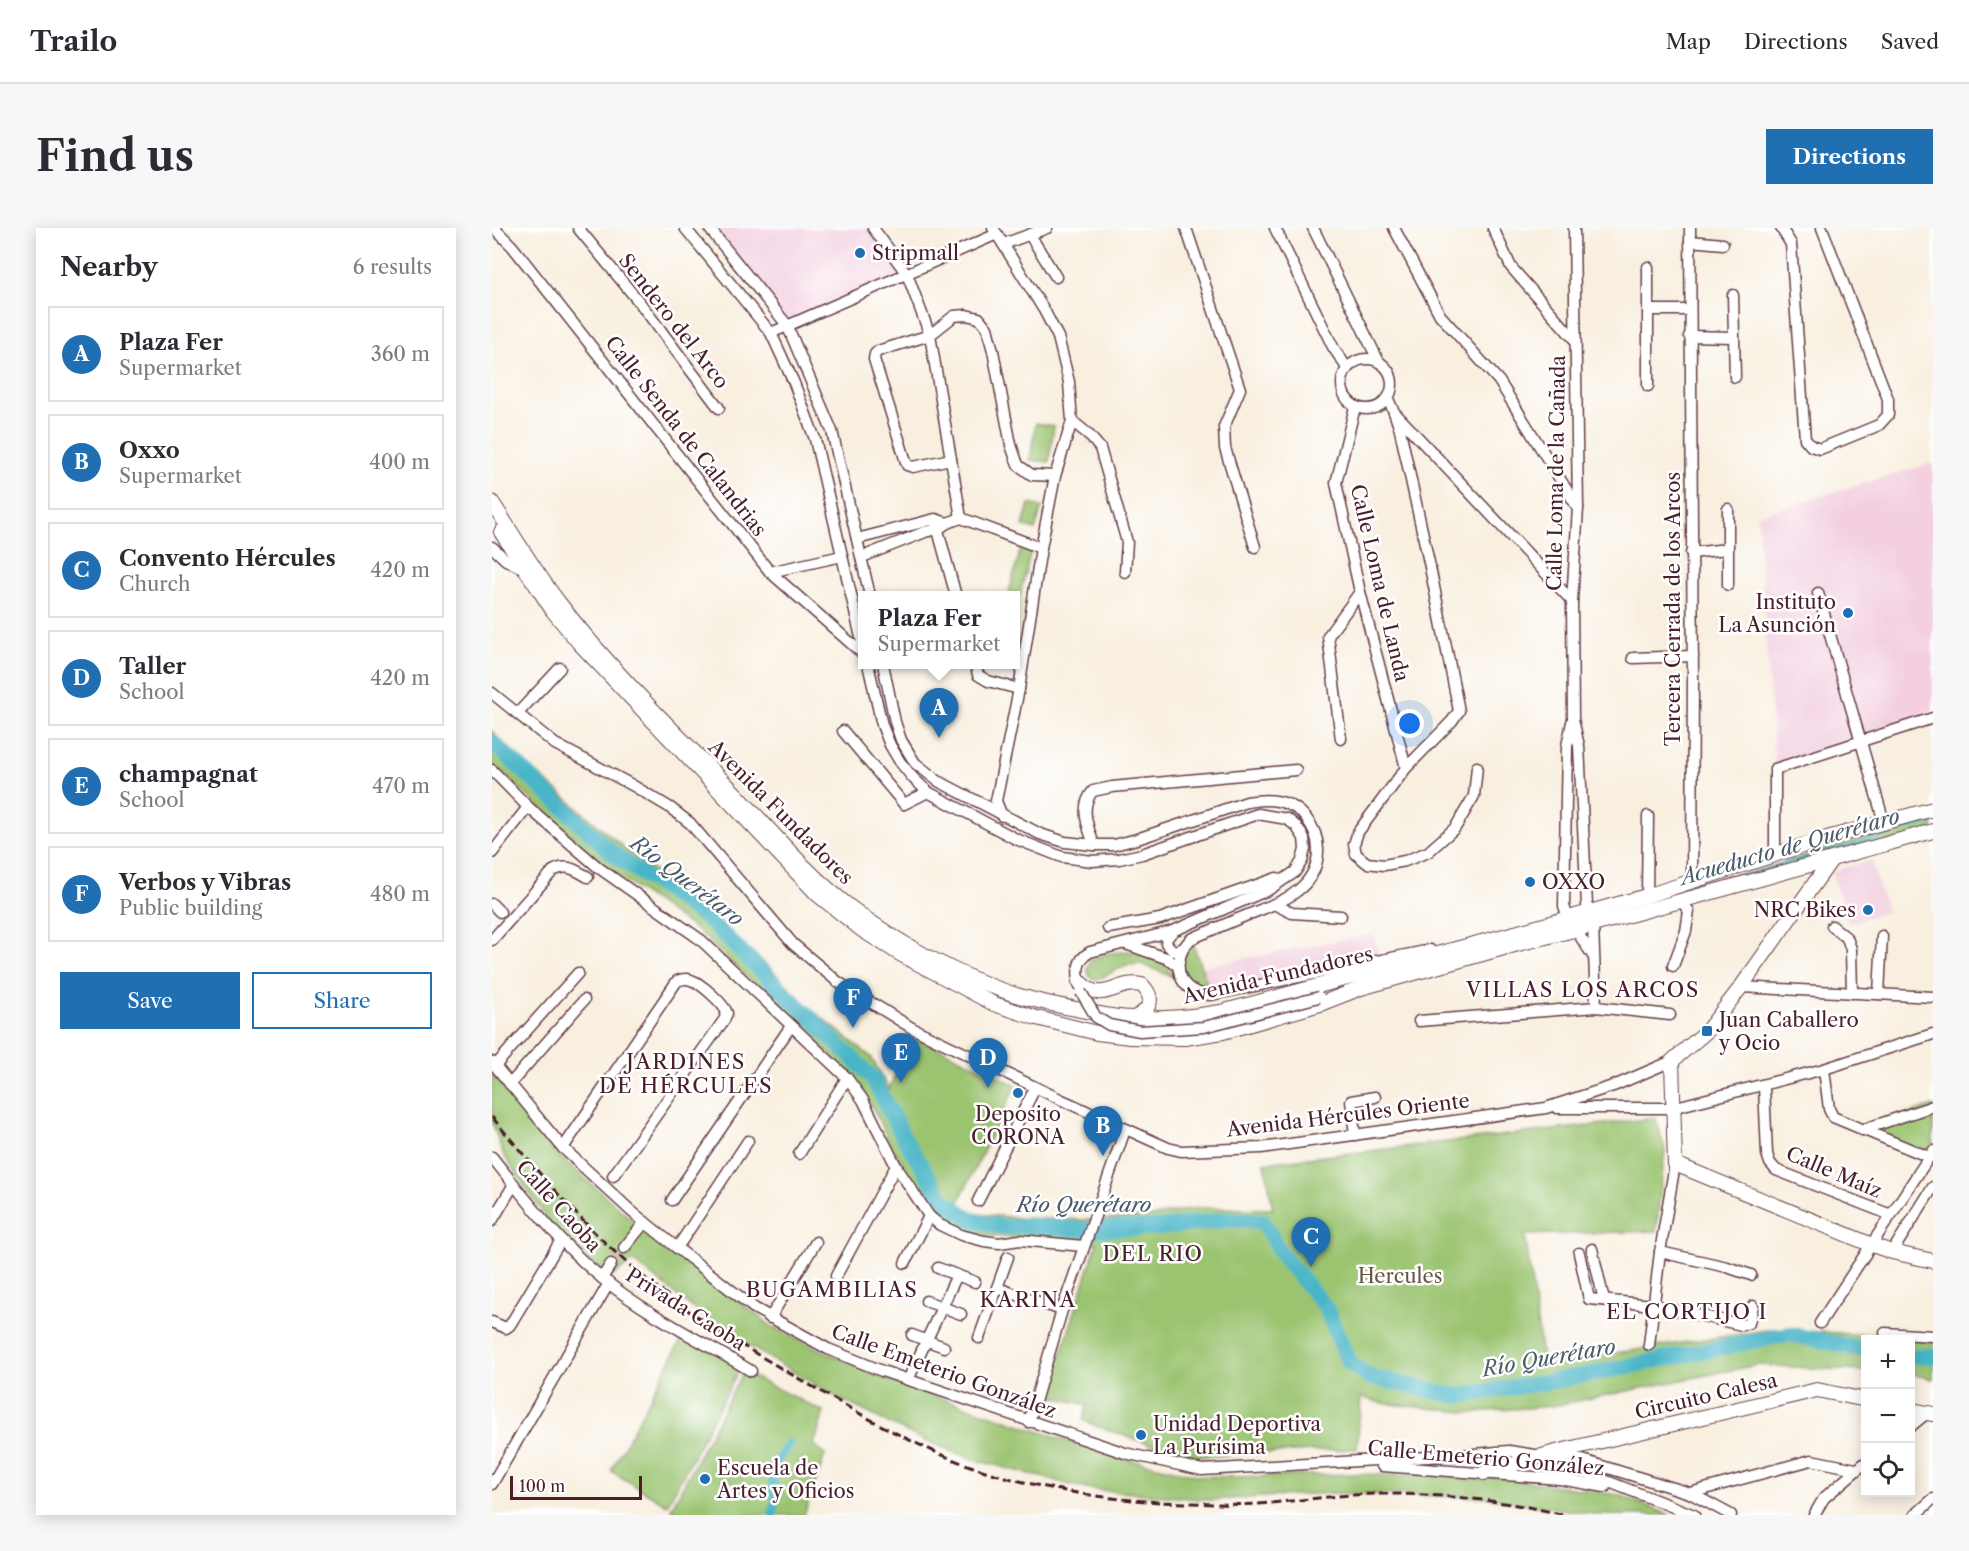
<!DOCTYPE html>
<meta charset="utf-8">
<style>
body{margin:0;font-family:"Libre Caslon Text",serif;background:#f7f7f7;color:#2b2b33}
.controls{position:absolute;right:18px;bottom:18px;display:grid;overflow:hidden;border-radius:0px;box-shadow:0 3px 15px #0003}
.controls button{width:54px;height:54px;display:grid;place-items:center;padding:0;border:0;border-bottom:2px solid #e1e1e2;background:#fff;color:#2b2b33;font:30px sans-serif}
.scale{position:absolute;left:18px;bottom:15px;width:132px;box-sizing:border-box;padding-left:6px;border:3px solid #4a1f2b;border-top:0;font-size:16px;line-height:21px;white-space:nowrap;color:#4a1f2b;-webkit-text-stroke:4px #fff;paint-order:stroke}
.you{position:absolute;left:918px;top:496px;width:21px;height:21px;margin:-15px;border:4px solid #fff;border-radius:50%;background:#1a73e8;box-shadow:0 0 0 9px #1a73e833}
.badge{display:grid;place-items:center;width:39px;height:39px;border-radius:50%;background:#1f6fb2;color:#fff;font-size:20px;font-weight:700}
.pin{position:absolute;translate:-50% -50px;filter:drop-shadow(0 2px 3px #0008)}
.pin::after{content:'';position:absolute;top:32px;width:21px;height:18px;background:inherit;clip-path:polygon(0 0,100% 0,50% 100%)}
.popup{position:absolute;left:366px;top:363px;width:162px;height:78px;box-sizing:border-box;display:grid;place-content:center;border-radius:0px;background:#fff;filter:drop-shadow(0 2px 4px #0005);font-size:20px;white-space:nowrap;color:#7c7c81}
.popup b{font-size:22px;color:#2b2b33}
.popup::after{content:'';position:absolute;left:50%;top:100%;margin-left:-12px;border:12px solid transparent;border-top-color:#fff}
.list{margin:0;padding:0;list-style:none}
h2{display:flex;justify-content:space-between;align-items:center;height:78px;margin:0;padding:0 24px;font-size:26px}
h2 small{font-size:20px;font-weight:400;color:#7c7c81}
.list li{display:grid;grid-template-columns:39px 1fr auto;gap:18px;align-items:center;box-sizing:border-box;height:96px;margin:0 12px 12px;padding:0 12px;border:2px solid #e1e1e2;border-radius:0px}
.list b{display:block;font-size:22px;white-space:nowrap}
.list p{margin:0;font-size:20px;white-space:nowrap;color:#7c7c81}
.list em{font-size:20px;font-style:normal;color:#7c7c81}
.actions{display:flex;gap:12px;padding:18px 24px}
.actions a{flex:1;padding:14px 0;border:2px solid #1f6fb2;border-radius:0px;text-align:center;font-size:21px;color:#1f6fb2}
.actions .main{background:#1f6fb2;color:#fff}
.icon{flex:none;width:33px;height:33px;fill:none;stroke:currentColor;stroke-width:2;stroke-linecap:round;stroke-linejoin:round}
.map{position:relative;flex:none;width:1441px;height:1287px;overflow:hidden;border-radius:0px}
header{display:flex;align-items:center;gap:36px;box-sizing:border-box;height:84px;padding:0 30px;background:#fff;border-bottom:2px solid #e1e1e2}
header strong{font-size:28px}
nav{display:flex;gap:33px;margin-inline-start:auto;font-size:21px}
.intro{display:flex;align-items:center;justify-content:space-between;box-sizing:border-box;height:144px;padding:0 36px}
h1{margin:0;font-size:42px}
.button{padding:15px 27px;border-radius:0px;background:#1f6fb2;color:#fff;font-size:21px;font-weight:700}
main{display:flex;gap:36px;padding:0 36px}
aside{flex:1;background:#fff;border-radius:0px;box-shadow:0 3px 15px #0003}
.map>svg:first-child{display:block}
</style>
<header>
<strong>Trailo</strong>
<nav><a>Map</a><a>Directions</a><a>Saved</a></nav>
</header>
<div class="intro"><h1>Find us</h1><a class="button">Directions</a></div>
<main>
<aside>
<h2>Nearby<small>6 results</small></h2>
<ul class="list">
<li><span class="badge">A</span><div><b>Plaza Fer</b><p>Supermarket</p></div><em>360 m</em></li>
<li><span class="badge">B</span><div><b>Oxxo</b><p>Supermarket</p></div><em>400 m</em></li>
<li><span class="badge">C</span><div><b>Convento Hércules</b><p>Church</p></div><em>420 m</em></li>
<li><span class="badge">D</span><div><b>Taller</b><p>School</p></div><em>420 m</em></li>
<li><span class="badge">E</span><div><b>champagnat</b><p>School</p></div><em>470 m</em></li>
<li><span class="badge">F</span><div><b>Verbos y Vibras</b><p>Public building</p></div><em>480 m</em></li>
</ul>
<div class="actions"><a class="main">Save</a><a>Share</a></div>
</aside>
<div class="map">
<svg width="1441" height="1287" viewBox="0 0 1441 1287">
<rect width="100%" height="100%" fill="#fff"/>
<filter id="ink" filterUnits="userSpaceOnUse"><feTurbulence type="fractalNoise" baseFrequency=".0167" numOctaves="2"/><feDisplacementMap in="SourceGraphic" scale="12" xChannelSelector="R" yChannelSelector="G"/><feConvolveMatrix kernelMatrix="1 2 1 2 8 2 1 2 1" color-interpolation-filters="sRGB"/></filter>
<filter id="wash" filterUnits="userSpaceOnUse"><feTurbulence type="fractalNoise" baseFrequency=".008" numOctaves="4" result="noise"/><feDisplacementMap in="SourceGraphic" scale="24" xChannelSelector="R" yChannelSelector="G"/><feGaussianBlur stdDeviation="1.35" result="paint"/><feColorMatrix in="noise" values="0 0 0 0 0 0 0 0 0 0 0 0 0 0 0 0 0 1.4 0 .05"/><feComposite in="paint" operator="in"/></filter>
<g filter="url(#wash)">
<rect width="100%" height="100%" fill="#f8efdf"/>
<g fill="#f3cfe0">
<polygon points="217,0 381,0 415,46 295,97"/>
<polygon points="1441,235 1441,483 1283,541 1265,287"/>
<polygon points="1379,632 1395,684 1356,695 1340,644"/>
<polygon points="882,706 889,731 719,767 708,739"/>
</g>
<g fill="#9bc471" stroke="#72724e" stroke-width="1.5">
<polygon points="544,195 562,198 557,234 538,232"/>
<polygon points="537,276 550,279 543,302 531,298"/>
<polygon points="529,320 539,322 528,367 517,364"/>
<polygon points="0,503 14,519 142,628 191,663 276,738 319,781 379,829 397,861 408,836 416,830 426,810 524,857 466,975 485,986 527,990 596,992 658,989 706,980 781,981 773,935 1164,890 1173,922 1164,1003 1033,1007 1051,1136 1281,1101 1441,1111 1441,1151 1419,1146 1418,1112 1374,1112 1373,1143 1265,1137 1060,1178 994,1183 981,1185 889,1175 869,1169 865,1221 696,1229 604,1198 591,1192 595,1177 556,1167 605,1015 498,1008 467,1003 438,982 398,915 374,867 351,839 207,704 120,644 0,536"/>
<polygon points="1441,588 1441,602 1114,691 1108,684 1280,638"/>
<polygon points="699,711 719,767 689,752 690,721"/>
<path d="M637 723C656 729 672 731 681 749L649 736 634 737 605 752 598 749 595 741 598 733 612 726Z"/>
<polygon points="0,844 63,924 139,991 282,1100 390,1150 617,1227 708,1248 741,1249 862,1246 1006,1249 1127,1267 1178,1287 1107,1287 992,1269 838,1265 718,1272 595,1261 476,1230 423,1208 346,1170 228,1101 141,1033 118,1050 63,1003 11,926 0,893"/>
<polygon points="1441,878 1441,923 1437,929 1370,902"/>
<polygon points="192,1107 249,1138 175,1277 119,1243"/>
<polygon points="251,1144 332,1184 322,1217 333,1227 312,1287 191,1287 179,1281"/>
</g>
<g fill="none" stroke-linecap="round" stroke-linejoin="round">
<polyline stroke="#4ab5c7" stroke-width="3" points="1163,673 1441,594"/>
<polyline stroke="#4ab5c7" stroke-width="9" points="281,1287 283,1271 279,1242 297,1215"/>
<g stroke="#4ab5c7" stroke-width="16">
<polyline points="0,514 124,628 214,690 380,849 412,910 451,972 479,992 511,999 540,998 596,1002 629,1000 666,1000 740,991 771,993 789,1026 834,1080 857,1134 877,1149 965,1168 1068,1152 1297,1106 1374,1122"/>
<polyline points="1418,1128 1441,1128"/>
</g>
</g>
</g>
<g filter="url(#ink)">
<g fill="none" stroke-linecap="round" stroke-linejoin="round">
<polyline stroke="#d5c5bb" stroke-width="10" stroke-dasharray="10 5" stroke-linecap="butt" points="119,1036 132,1020"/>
<g stroke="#643e46" stroke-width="13">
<g id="minor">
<polyline points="2,0 20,18 278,344 370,425"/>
<polyline points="86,0 148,75 227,180"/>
<polyline points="193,0 279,105 302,155 323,211 370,414"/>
<polyline points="217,0 295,97 340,203 378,368"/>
<polyline points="381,0 415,46 438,107 469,290"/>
<polyline points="501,0 552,82 566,109 577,154 580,193 563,248 549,320 527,461 504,573 510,588"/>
<polyline points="694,0 748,161 732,199 733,220 763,319"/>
<polyline points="783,0 841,119 855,140"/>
<polyline points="821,0 887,134"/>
<polyline points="902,0 948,87 1007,153 1086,280"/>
<polyline points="1001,0 1019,39 1083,112"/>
<polyline points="1082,0 1086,280 1080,373 1081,491 1087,518 1095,677 1101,697 1104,779"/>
<polyline points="1198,0 1201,454 1200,653"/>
<polyline points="1289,0 1299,16 1313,211 1319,218 1328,221 1387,197 1396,187 1396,171 1330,0"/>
<polyline points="538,7 564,49"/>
<polyline points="1198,13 1231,16"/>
<polyline points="512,16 555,0"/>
<polyline points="1156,39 1156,158"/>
<polyline points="1241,67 1243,149"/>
<polyline points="1157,82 1197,82"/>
<polyline points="279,105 505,6"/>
<polyline points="1197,108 1241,109"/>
<circle cx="875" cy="156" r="25"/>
<polyline points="896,171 902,184 1080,373"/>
<polyline points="863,179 844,255 868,364 914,540"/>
<polyline points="902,184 908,202 938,339 967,483 960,493 914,540 866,604 862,616 864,626 875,635 892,637 913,633 936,624 963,600 982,568 985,539"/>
<polyline points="580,193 596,206 608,220 635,314 633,344"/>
<polyline points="459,231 421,239 415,237 382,131 383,126 386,123 438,107 462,88 474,87 487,90 495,100 501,123 519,217 526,237 540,247 563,248"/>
<polyline points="444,295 464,368"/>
<polyline points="365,311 443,291 455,295"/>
<polyline points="0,319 14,332 32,341"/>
<polyline points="1199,325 1235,321"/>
<polyline points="370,329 433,304 446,301 455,295 469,290 549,320"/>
<polyline points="278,344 350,328"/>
<polyline points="1236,357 1236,281"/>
<polyline points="1326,365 1392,594"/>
<polyline points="1141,430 1201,428"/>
<path d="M376 436 390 497 398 517 408 534 421 550 436 564 524 611 570 629 600 633 627 631 650 626 766 586 795 591 804 598 812 610 813 621 810 633 803 644 776 662 681 703 598 724C584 732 585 744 588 758"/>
<path d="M391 436 403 494 409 512 423 535 446 553 548 606 573 614 602 617H622L645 611 755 574C777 570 799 571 814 590 833 613 829 645 805 663 795 672 780 677 768 682 745 691 722 701 699 711 677 732 685 767 719 767L938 722"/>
<polyline points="483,436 486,447 496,453 527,461"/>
<polyline points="0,465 63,516 140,557 177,579 198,595 301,716 346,754 420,800 570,872 676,920 689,923 769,920 1054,880 1124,857 1180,833"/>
<polyline points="26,485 68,440"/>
<polyline points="1080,494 1075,518 1072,678 1076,690 1101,728"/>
<polyline points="351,503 412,576 436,564"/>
<polyline points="849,511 836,408 868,364"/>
<polyline points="0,542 36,579 107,640 209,712 355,850 371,872 404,938 437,988 448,997 469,1007 492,1013 507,1015 528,1012 591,1018"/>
<path d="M602 617C596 599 587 579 601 563L620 559 804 542"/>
<polyline points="0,625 36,579"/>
<polyline points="1283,627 1283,541 1441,490"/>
<polyline points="1155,667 1156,588"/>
<polyline points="0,676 8,684"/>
<polyline points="782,676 800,685 849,688"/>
<polyline points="1340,698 1355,710 1359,721 1360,765"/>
<polyline points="616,700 668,691 785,650"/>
<polyline points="681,703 675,710 674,715 681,723 690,721"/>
<path d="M0 712 61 643C75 635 83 642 96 649"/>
<polyline points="634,716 674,730 686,738"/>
<polyline points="1181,738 1194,703 1197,683 1189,673"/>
<polyline points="1249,759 1441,769"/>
<polyline points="1387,766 1390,708"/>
<polyline points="927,793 1104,779 1178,787"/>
<polyline points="0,834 71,920 139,983 185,1020 262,1080 336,1121 390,1143 633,1225 710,1242 971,1227 1017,1223 1050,1228 1202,1287"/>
<polyline points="3,838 86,745"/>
<polyline points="1332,841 1337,881 1341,889 1437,929"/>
<polyline points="18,856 92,772"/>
<polyline points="1272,858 1275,926 1278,935 1284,942 1399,987"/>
<polyline points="1065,880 1180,880 1332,841 1441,806"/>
<polyline points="1370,902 1441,878"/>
<polyline points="863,907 859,873 883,869"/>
<path d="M71 920 185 753C190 751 194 750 199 752 209 755 232 776 235 785L232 792 121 948"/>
<polyline points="307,926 355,850"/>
<path d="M0 929C34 972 68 1016 111 1051 156 1087 210 1113 259 1143"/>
<polyline points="180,972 299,798"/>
<polyline points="486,973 543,860"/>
<polyline points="0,993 22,956"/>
<polyline points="132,1020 153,994"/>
<polyline points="185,1020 256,913"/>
<polyline points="1100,1021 1112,1072"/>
<polyline points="1168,1024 1235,1039 1259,1047"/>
<polyline points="1400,1024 1441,959"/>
<polyline points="1087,1025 1097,1071 1162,1077 1250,1097 1257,1095 1261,1078"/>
<polyline points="413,1035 437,988"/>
<polyline points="446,1040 483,1054"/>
<polyline points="344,1048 404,938"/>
<polyline points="110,1050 119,1036"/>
<polyline points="505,1060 570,1082"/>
<polyline points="434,1073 469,1086"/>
<polyline points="278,1090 324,1014"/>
<polyline points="0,1094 14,1100 18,1097 69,1012"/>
<polyline points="1328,1095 1441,923"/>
<polyline points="1393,1105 1441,1108"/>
<polyline points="420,1107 452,1119"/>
<polyline points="487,1110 516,1029"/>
<polyline points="1157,1117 1168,1024 1183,936"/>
<polyline points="416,1152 465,1047"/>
<polyline points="537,1194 570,1082 633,902"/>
<polyline points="1418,1199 1435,1185"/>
<polyline points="1064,1224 1198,1265 1239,1287"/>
<polyline points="890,1238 1068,1251 1113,1259"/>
<polyline points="0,1256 117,1055"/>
<polyline points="1198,1265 1319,1232 1364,1241"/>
<polyline points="1322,1287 1332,1270 1374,1234"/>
<polyline points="1423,1287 1441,1271"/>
</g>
</g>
<g stroke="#643e46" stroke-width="16">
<g id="major">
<path d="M0 274C22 308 43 344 68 376 116 438 178 500 234 556 275 597 312 644 358 679 407 716 466 748 524 767 544 773 564 777 584 781 602 785 621 789 640 790 670 792 699 789 729 784L1023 705 1151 669 1335 610 1441 581"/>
<polyline points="9,304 61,383 87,415 326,667 370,702 408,726 502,776 541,789 605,805 638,809 693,810 731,804 828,776 869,760 1026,716 1094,699 1441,603"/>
<polyline points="1339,632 1249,759 1215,803 1180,833 1183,936 1380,1017 1400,1024 1441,1033"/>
<path d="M587 753C611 779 624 751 650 757 664 771 658 782 642 790"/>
<polyline points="1418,1182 1441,1186"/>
<polyline points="992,1245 1064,1224 1325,1162 1374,1172"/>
</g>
</g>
<use href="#minor" stroke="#fff" stroke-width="10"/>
<use href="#major" stroke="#fff" stroke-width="14"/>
<path stroke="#4a1f2b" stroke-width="3" stroke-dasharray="9 4.5" stroke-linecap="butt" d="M0 889C50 949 101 1010 163 1058 207 1093 256 1121 304 1149 358 1180 412 1213 470 1235 543 1262 623 1274 700 1275 722 1276 745 1277 767 1276 805 1273 843 1267 881 1266 940 1265 1014 1272 1072 1287"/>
<g stroke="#643e46" stroke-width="13" stroke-linecap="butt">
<polyline id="minor-bridge" points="589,764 604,789 617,797 648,803 712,799 827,769"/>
</g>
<use href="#minor-bridge" stroke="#fff" stroke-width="10"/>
</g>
</g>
<g fill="#1f6fb2" stroke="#fff" stroke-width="2">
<circle cx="368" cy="25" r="6"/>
<circle cx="1356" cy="385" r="6"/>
<circle cx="1038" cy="654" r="6"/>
<circle cx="1376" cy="682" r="6"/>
<rect x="1209" y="797" width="12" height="12" rx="3"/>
<circle cx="526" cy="865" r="6"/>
<circle cx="649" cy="1207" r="6"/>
<circle cx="213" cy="1251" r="6"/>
</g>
<g text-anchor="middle" stroke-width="5" stroke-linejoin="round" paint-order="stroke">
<g font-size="20" fill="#4a1f2b" stroke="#fff" text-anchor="start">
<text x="380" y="32">Stripmall</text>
<text x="1344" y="381" text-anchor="end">Instituto<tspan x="1344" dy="23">La Asunción</tspan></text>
<text x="1050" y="661">OXXO</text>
<text x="1364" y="689" text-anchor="end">NRC Bikes</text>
<text x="1227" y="799">Juan Caballero<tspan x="1227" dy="23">y Ocio</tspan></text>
<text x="526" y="893" text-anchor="middle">Deposito<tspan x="526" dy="23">CORONA</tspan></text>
<text x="661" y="1203">Unidad Deportiva<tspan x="661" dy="23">La Purísima</tspan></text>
<text x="225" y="1247">Escuela de<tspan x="225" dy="23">Artes y Oficios</tspan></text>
</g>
<g font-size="20" fill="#4a1f2b" stroke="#fff">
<text transform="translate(182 93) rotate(52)" y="7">Sendero del Arco</text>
<text transform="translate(194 208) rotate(52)" y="7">Calle Senda de Calandrias</text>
<text transform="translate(1064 245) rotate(-89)" y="7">Calle Loma de la Cañada</text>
<text transform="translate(888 355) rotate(77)" y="7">Calle Loma de Landa</text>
<text transform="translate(1181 381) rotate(-90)" y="7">Tercera Cerrada de los Arcos</text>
<text transform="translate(289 584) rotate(45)" y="7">Avenida Fundadores</text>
<text transform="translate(786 747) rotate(-13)" y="7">Avenida Fundadores</text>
<text transform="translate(856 887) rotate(-7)" y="7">Avenida Hércules Oriente</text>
<text transform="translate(1342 944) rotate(23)" y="7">Calle Maíz</text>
<text transform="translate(67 978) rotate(48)" y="7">Calle Caoba</text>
<text transform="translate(194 1081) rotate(32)" y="7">Privada Caoba</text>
<text transform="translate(452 1143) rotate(20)" y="7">Calle Emeterio González</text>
<text transform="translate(1214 1168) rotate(-13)" y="7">Circuito Calesa</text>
<text transform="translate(994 1230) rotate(5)" y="7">Calle Emeterio González</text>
</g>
<g font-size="20" fill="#665944" stroke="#fff">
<text x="908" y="1055">Hercules</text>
</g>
<g font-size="21" font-style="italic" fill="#4a5b69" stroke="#fff">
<text transform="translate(1298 619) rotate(-16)" y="7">Acueducto de Querétaro</text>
<text transform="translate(195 653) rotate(37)" y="7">Río Querétaro</text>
<text x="592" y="984">Río Querétaro</text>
<text transform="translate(1057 1130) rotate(-10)" y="7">Río Querétaro</text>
</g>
<g font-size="21" letter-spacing="1.5" fill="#4a1f2b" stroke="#fff">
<text x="1091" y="769">VILLAS LOS ARCOS</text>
<text x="194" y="841">JARDINES<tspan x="194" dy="24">DE HÉRCULES</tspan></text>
<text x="661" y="1033">DEL RIO</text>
<text x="340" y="1069">BUGAMBILIAS</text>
<text x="536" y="1079">KARINA</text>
<text x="1195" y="1091">EL CORTIJO I</text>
</g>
</g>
</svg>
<div class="controls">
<button>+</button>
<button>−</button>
<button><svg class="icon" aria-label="locate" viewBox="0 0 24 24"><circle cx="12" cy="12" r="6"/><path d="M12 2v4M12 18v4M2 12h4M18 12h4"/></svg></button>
</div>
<div class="scale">100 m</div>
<div class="you"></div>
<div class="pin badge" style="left:447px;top:510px">A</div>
<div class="popup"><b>Plaza Fer</b>Supermarket</div>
<div class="pin badge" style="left:611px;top:928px">B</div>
<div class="pin badge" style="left:819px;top:1039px">C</div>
<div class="pin badge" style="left:496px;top:860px">D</div>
<div class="pin badge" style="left:409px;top:855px">E</div>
<div class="pin badge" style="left:361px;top:800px">F</div>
</div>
</main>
